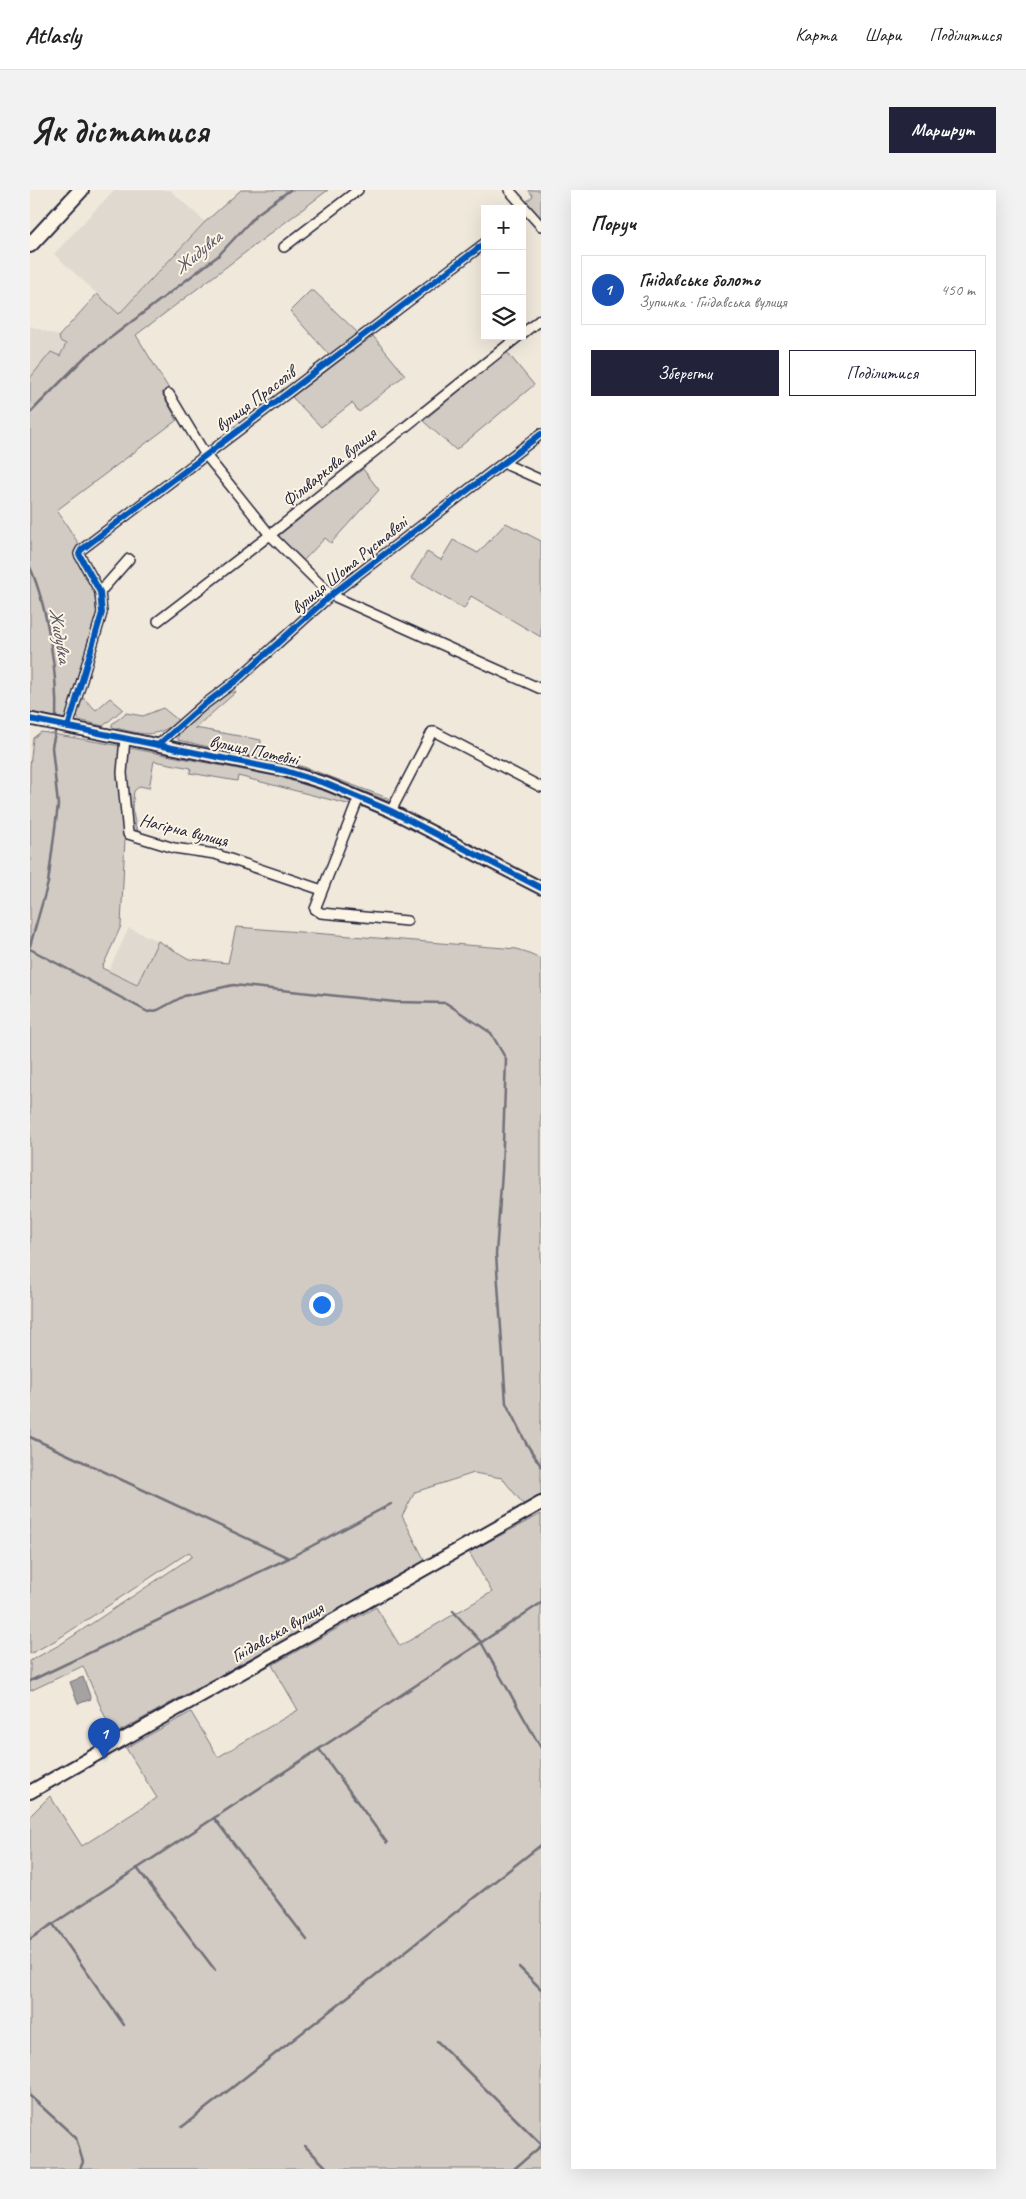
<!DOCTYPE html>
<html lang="uk">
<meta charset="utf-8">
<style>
body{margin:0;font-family:Caveat,sans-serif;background:#f2f2f2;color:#222}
.controls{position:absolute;right:15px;top:15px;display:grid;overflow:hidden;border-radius:0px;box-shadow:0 5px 20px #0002}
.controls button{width:45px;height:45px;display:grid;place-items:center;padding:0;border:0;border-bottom:1px solid #e0e0e0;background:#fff;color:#222;font:25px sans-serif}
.you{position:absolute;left:291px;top:1114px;width:18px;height:18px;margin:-12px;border:4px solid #fff;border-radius:50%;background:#1a73e8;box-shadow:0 0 0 8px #1a73e833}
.badge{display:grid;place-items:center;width:32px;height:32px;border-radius:50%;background:#22223b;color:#fff;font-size:16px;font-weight:700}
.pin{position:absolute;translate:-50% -41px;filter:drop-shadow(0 1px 2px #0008)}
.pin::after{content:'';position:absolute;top:26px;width:18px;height:15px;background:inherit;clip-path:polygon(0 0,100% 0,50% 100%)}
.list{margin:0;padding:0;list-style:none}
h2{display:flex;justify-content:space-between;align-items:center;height:65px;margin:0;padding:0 20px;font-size:21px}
h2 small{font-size:16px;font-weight:400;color:#767676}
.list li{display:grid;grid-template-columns:32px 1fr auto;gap:15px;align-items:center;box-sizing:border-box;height:70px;margin:0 10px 10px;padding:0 10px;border:1px solid #e0e0e0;border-radius:0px}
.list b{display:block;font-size:19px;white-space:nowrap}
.list p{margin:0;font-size:16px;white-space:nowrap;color:#767676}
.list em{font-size:16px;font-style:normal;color:#767676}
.actions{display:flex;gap:10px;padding:15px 20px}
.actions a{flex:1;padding:11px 0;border:1px solid #22223b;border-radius:0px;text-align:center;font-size:18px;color:#22223b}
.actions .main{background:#22223b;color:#fff}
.icon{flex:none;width:28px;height:28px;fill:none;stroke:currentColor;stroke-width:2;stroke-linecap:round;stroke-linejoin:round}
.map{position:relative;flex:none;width:511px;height:1979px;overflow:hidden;border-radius:0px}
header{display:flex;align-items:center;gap:30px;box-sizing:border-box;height:70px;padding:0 25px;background:#fff;border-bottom:1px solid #e0e0e0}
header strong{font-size:24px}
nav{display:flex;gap:28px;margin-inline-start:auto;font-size:18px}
.intro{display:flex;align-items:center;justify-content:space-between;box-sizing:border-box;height:120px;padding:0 30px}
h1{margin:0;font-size:35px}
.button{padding:12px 22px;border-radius:0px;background:#22223b;color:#fff;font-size:18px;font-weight:700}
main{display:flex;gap:30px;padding:0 30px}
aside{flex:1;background:#fff;border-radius:0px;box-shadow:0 5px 20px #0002}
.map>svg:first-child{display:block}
</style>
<header>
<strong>Atlasly</strong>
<nav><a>Карта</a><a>Шари</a><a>Поділитися</a></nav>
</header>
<div class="intro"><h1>Як дістатися</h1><a class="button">Маршрут</a></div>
<main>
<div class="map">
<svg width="511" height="1979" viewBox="0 0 511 1979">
<rect width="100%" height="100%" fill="#efe8db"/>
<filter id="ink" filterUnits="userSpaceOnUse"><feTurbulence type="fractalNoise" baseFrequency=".02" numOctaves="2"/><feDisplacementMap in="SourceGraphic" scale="10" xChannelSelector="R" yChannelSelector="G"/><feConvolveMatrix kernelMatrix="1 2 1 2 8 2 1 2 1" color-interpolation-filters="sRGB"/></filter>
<g filter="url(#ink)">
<g fill="#e0d9cf">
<polygon points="84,0 140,0 175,32 89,124 24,64"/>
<polygon points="0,136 29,146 30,151 36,154 30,167 21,162 0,188"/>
<polygon points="99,738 128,751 107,795 78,782"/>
</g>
<g fill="#d1cbc3" stroke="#7a767f">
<polygon points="211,0 298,0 106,145 139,199 132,203 147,230 27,320 50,356 64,399 67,425 36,529 0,522 0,188 21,162 30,166 36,154 30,151 29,146 67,104 89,124 175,32"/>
<polygon points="498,0 511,0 511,30 495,13 503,6"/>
<polygon points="280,101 284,101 329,144 300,166 260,121"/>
<polygon points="343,146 375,185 329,222 322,213 291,237 262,207"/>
<polygon points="477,162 504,195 426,260 393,231"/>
<polygon points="333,279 349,300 301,353 295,348 273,371 248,346"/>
<polygon points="476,333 511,351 511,447 441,406 434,419 381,388 397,362 411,370 423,350 448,363"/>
<polygon points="197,502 206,502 165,538 231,550 230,566 274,577 363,610 361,612 273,578 148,550 149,539"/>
<polygon points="51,506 66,520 80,508 93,519 73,536 49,530 46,523"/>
<path d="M133 518 149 531C123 550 112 544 82 537V534L96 523 113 526Z"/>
<polygon points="11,542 91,556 88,583 95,648 91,736 72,778 107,795 128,751 159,769 198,773 206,737 487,759 511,769 511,1305 494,1315 472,1288 444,1283 385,1302 372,1326 395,1371 83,1545 53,1476 0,1501 0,1471 31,1454 163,1366 159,1362 28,1449 0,1464 0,577 3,548"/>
<path d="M100 558 250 587 323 610 321 615 208 586 207 591 160 583 161 578 124 571 119 598 110 596 104 601 102 618 106 637 111 645C91 625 95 584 100 558Z"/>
<polygon points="511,1324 511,1979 0,1979 0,1626 20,1606 52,1656 127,1608 96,1558 161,1522 188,1567 268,1520 242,1475 346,1417 370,1456 462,1402 439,1362"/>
</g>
<polygon fill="#a6a2a2" stroke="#716f79" points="53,1487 61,1509 48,1514 40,1492"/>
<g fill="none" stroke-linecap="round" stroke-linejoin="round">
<g stroke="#716f79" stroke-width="2.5">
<polyline points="0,223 54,168 188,66 227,24 260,0"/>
<path d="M0 377C18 418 28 486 26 530"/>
<polyline points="0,756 18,693 28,615 22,557 26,538"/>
<polyline points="0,759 118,822 128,820 154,806 203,795 365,812 416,813 461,843 476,869 472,982 466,1064 476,1213 496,1253 511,1276"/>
<polyline points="0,1247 259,1368"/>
<polyline points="423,1421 451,1452 511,1558"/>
<polyline points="0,1491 259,1368 361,1314"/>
<polyline points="289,1559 357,1653"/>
<polyline points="184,1628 277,1750"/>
<polyline points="107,1678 185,1780"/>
<polyline points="23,1734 94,1835"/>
<polyline points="0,1749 511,1413"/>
<polyline points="489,1777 511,1799"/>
<polyline points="407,1851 511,1954"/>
<polyline points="0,1906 46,1948 53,1972 50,1979"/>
<polyline points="152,1937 511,1655"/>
<polyline points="275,1956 298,1979"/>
<polyline points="484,1979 511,1956"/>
</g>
<g stroke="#22223b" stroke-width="12">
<g id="minor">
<polyline points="479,0 511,36"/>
<polyline points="254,57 328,0"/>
<polyline points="492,144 511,129"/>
<polyline points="139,204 175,264 240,345 301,405 511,499"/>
<polyline points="473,273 511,290"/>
<polyline points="70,402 99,369"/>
<polyline points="128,431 240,345 489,146"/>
<polyline points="38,537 72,423 70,402 49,364 51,360 455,53"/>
<polyline points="95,548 92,583 98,644 144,658 185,664 292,700"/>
<polyline points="128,555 171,517 207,490 301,405 511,244"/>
<polyline points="329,607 285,719 291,723 377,731"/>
<polyline points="361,621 402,542 405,542 511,597"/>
</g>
</g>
<g stroke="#22223b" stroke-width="15">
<polyline id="tertiary" points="0,529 256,581 297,594 361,621 511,698"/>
</g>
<g stroke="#22223b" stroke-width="16">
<polyline id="secondary" points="0,1602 511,1313"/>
</g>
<g stroke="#22223b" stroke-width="18">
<polyline id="primary" points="0,55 51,0"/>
</g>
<use href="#minor" stroke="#fcf5e5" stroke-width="9"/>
<use href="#tertiary" stroke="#fcf5e5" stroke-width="11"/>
<use href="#secondary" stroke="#fcf5e5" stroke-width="12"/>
<use href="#primary" stroke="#fcf5e5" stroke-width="14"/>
<g stroke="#fcf5e5" stroke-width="9">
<g id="cycleway">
<polyline points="0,529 256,581 297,594 361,621 511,698"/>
<polyline points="38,537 72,423 70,402 49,364 51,360 455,53"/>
<polyline points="128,555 171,517 207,490 301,405 511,244"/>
</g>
</g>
<use href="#cycleway" stroke="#0057b8" stroke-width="6"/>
</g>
</g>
<g text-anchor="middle" stroke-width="4" stroke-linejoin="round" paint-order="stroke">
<g font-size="18" fill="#22223b" stroke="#fcf5e5">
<text transform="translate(225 209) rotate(-37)" y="6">вулиця Прасолів</text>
<text transform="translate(299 277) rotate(-39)" y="6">Фільваркова вулиця</text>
<text transform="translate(319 375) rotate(-39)" y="6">вулиця Шота Руставелі</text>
<text transform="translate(224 560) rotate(12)" y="6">вулиця Потебні</text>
<text transform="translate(154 640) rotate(14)" y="6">Нагірна вулиця</text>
<text transform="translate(247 1442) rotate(-30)" y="6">Гнідавська вулиця</text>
</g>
<g font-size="19" font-style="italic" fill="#575564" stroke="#fcf5e5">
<text transform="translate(167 62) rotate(-40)" y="7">Жидувка</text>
<text transform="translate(31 445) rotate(80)" y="7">Жидувка</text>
</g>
</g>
</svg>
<div class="controls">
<button>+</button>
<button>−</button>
<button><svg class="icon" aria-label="layers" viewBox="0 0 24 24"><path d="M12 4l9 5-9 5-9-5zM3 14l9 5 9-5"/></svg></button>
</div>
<div class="you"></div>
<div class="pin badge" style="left:74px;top:1569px;background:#1a4fb4">1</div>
</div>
<aside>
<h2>Поруч<small></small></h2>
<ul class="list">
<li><span class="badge" style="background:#1a4fb4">1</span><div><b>Гнідавське болото</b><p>Зупинка · Гнідавська вулиця</p></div><em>450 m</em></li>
</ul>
<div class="actions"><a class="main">Зберегти</a><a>Поділитися</a></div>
</aside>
</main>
